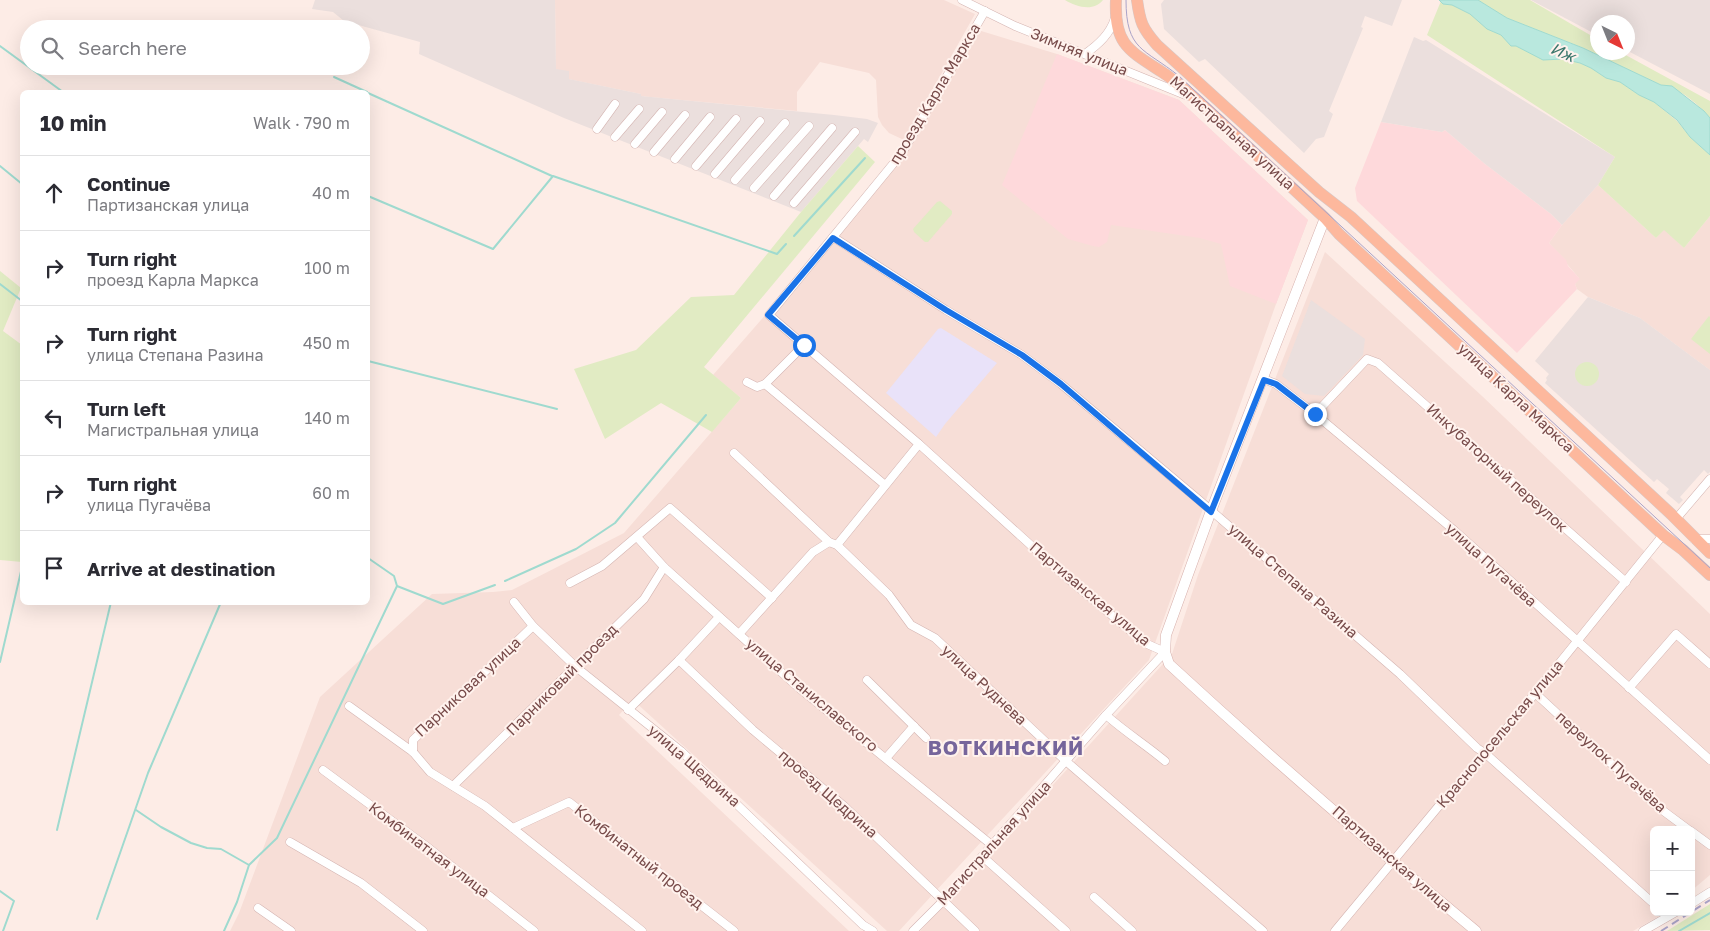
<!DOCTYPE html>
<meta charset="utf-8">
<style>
body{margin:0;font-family:"Golos Text",sans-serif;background:#f2f2f3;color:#2b2b33}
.controls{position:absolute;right:15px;bottom:15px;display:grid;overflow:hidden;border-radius:8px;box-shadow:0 5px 20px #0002}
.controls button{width:45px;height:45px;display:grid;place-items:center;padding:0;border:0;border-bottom:1px solid #e1e1e2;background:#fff;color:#2b2b33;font:25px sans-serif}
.compass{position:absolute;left:1590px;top:15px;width:45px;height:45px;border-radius:50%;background:#fff;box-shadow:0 5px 20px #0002;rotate:137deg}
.stop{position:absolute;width:15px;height:15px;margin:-11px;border:4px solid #1a73e8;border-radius:50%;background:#fff}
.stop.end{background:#1a73e8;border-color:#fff;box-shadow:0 1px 5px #0008}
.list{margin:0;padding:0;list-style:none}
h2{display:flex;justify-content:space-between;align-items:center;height:65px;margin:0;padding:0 20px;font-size:21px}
h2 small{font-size:16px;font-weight:400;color:#7c7c81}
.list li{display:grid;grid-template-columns:32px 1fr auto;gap:15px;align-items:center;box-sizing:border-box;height:75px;padding:0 20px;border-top:1px solid #e1e1e2}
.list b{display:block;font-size:19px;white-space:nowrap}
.list p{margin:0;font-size:16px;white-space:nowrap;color:#7c7c81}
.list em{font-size:16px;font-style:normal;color:#7c7c81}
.icon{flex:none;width:28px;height:28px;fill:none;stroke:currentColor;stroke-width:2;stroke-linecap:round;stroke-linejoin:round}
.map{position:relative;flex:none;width:1710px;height:931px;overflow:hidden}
.search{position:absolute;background:#fff;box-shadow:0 5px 20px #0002;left:20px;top:20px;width:350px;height:55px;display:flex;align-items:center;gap:12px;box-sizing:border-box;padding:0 18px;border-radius:28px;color:#7c7c81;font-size:19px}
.panel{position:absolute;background:#fff;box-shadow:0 5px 20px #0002;left:20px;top:90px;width:350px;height:515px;border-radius:8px}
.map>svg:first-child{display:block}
</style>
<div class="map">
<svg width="1710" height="931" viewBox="0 0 1710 931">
<rect width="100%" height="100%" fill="#fdece6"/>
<g fill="#f7ded7">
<polygon points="555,0 944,0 975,14 904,140 889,133 882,125 878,117 876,80 869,73 820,62 797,92 797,111 640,96 641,94 568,79 556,69"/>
<polygon points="978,30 1057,54 1179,100 1308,220 1276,304 1149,660 899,931 887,931 633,700 619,715 849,931 230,931 239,913 320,697 432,594 493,592 512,590 624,533 741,398 713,375 908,151"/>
<polygon points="1598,185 1656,238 1664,229 1684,248 1710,216 1710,370 1640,318 1588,297 1577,289 1575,284 1579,278 1549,243 1562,225"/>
<polygon points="1325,252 1482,396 1710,614 1710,875 1691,891 1691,830 1654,830 1654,912 1666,912 1633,931 920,931 1172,654 1198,575"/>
</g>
<g fill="#fed9db">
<polygon points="1057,54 1179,100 1308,220 1276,304 1230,286 1221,244 1200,238 1111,225 1107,242 1099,247 1093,246 1068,239 1002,185"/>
<polygon points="1381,122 1442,132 1445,130 1485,164 1551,214 1562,225 1549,243 1566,260 1568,266 1580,279 1575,284 1577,289 1517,353 1357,201 1355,188"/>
</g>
<g fill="#ebdfdd">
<polygon points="315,0 555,0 556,69 569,71 569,79 641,94 641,96 834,115 867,119 878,123 868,142 864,139 801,212 564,118 419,54 420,42 344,21 333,12 312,9"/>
<polygon points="1164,0 1402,0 1392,26 1365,16 1361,27 1363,28 1329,111 1333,114 1324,137 1316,139 1304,153 1205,59 1199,62 1164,29 1161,4"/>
<polygon points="1531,0 1710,0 1710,94 1628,51 1628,22 1598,22 1597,35"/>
<polygon points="1414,37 1423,41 1426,40 1615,157 1598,185 1562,225 1551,214 1485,164 1445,130 1442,132 1381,122"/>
<polygon points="1588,297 1640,318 1710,370 1710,472 1708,474 1704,470 1680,497 1683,500 1679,504 1666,493 1669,489 1657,479 1654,482 1545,383 1547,380 1546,378 1549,374 1535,361"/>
<polygon points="1311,300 1365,339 1363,355 1324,396 1305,394 1282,376"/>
</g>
<polygon fill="#e9e2f9" points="941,328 997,363 945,424 936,437 886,393 938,329"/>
<g fill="#e1ebc3">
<path d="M1065 0H1103C1094 12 1076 7 1065 0Z"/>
<path d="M1478 0H1530L1597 39 1598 52 1622 53 1710 101V118C1698 104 1679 87 1661 85L1583 48 1507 18Z"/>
<polygon points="1441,1 1443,4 1452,5 1470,14 1487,29 1501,35 1511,46 1516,46 1550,60 1563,59 1580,63 1591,68 1606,78 1620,82 1639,95 1654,102 1677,121 1690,137 1710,155 1710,216 1684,248 1664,230 1656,238 1598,185 1615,157 1427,35"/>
<polygon points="858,146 875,162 704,367 741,398 712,432 661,403 605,439 574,369 636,350 691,297 734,295 801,212"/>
<polygon points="940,201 952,211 952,214 928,242 925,242 914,232 913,229 937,202"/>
<polygon points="0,271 21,288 3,331 22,345 22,562 0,560"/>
<polygon points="1709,316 1710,317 1710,354 1691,339"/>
<circle cx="1587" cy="374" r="12"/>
<polygon points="1710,904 1710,930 1667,931"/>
</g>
<polygon fill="#b9e8de" stroke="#9fdacf" points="1439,0 1478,0 1507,18 1583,48 1661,85 1672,86 1704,111 1710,118 1710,155 1690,137 1677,120 1654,102 1639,95 1620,82 1606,78 1591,68 1580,63 1563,59 1543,60 1516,46 1511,46 1501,35 1487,29 1470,14 1452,5 1443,4"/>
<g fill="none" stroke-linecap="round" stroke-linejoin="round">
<g stroke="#9fdacf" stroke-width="2">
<polyline points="0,46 63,92"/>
<polyline points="334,77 367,92"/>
<polyline points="368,93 552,176"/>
<polyline points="0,166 22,184"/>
<polyline points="368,196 493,249 553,176 777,254 786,244"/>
<polyline points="794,236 865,158"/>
<polyline points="0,284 22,301"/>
<polyline points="368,361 557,409"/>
<polyline points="368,558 394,576 397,586 443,604 495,585"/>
<polyline points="505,581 576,549 615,523 706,415"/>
<polyline points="0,662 22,567"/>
<polyline points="136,810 161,827 191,843 207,848 221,849 249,865"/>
<polyline points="57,830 111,602"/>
<polyline points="0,891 14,901 3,931"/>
<polyline points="97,919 148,773 221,602"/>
<polyline points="224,931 237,902 249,865 277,838 397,586"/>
<polyline points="1679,931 1710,913"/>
</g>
<g stroke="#d4b4b1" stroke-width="9">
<g id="street">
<polyline points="962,0 1015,26 1188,96"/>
<path d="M1085 54C1099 44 1110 34 1115 18"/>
<polyline points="597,129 615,104"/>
<polyline points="615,137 639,109"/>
<polyline points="635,144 662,112"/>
<polyline points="654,152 685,115"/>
<polyline points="675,159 710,117"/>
<polyline points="696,166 736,119"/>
<polyline points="715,174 760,121"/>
<polyline points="735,180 785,123"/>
<polyline points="754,188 809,126"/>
<polyline points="774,196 832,128"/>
<polyline points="794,203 855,132"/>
<polyline points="833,237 946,310 1022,355 1061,384 1199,500 1400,674 1477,748 1486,754 1654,904"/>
<polyline points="1264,379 1276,384 1315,414 1455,531 1710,760"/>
<polyline points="747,382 757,387 765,384 804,345"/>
<polyline points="765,384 885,485"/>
<polyline points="1315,414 1367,359 1378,363 1626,582"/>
<polyline points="734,453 829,542 837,545 889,595 911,625 935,638 1067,762 1263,931"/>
<polyline points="1676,519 1710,479"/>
<polyline points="637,537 664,567 799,688 993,846"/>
<polyline points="1694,539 1710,539"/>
<polyline points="837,545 919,444"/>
<polyline points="570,583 602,566 670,508 772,598"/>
<polyline points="514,602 533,626 576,667 681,751 863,925 873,931"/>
<polyline points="739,634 813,552 829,542"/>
<polyline points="679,660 753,730 844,806 975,931"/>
<polyline points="867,680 926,738"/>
<polyline points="1629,688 1676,634 1710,664"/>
<polyline points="1535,693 1658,807 1689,830"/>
<polyline points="349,706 413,752 430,772 485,806 642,931"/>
<polyline points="628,710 679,660 719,617"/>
<path d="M1106 715C1125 732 1146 745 1165 761"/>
<polyline points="413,752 413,740 533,626"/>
<polyline points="887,757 914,726"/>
<polyline points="323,770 426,846 534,931"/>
<polyline points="453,786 644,599 664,567"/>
<polyline points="513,828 569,802 734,931"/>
<polyline points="1691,831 1710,845"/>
<polyline points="290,842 361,883 423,931"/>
<polyline points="983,857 1066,931"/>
<polyline points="1094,897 1132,931"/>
<polyline points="1691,904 1710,892"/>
<polyline points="258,908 291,931"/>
<polyline points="913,931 943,901 1106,715 1165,652 1145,643 1066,577 919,444 769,315 902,153 985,11"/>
<polyline points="1335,931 1438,807 1486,754 1663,535"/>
<polyline points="1643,931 1676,912"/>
</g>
</g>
<g stroke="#d7b1ad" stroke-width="11">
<path id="secondary" d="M1325 218 1211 511 1166 635 1165 652 1169 664C1269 756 1372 845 1476 931"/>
</g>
<g stroke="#d6c9c8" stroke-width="12">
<g id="primary">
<path d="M1116 0C1114 44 1128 50 1162 72 1175 80 1186 91 1198 101L1325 218 1339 234 1663 535 1683 550 1710 575"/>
<path d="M1137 0C1140 22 1142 28 1157 45L1319 192 1351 217 1671 514 1710 553"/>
</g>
</g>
<use href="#street" stroke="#fff" stroke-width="8"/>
<use href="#secondary" stroke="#fff" stroke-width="10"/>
<use href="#primary" stroke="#fdb89d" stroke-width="11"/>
<path stroke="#aaa3c8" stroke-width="1" d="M1126 0C1126 51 1144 48 1179 76L1710 568"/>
<polyline stroke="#aaa3c8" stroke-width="2" stroke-dasharray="8 5" stroke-linecap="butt" points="1661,931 1710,900"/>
</g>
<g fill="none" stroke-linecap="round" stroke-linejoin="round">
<polyline stroke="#1a73e8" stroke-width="6" points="804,345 768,315 833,238 946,310 1022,355 1061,384 1211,512 1264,380 1276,384 1315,414"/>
</g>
<g text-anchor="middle" stroke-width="4" stroke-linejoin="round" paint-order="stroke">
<g font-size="15" fill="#774a49" stroke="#fff2ed">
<text transform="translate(1079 52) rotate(22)" y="5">Зимняя улица</text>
<text transform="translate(935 94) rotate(-59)" y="5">проезд Карла Маркса</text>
<text transform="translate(1232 133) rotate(42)" y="5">Магистральная улица</text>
<text transform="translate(1516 398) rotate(43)" y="5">улица Карла Маркса</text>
<text transform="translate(1497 468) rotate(42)" y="5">Инкубаторный переулок</text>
<text transform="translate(1491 565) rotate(42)" y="5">улица Пугачёва</text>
<text transform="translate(1293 581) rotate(41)" y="5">улица Степана Разина</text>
<text transform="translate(1090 594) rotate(40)" y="5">Партизанская улица</text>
<text transform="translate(562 680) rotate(-45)" y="5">Парниковый проезд</text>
<text transform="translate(984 685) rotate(43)" y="5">улица Руднева</text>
<text transform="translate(468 687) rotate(-43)" y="5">Парниковая улица</text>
<text transform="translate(812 695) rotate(40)" y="5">улица Станиславского</text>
<text transform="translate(1500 734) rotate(-50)" y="5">Краснопосельская улица</text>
<text transform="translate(1611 762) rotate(42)" y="5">переулок Пугачёва</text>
<text transform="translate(694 766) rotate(41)" y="5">улица Щедрина</text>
<text transform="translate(828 794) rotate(41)" y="5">проезд Щедрина</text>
<text transform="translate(994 843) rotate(-48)" y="5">Магистральная улица</text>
<text transform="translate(429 850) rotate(37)" y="5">Комбинатная улица</text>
<text transform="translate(639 857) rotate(38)" y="5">Комбинатный проезд</text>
<text transform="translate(1392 859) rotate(41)" y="5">Партизанская улица</text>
</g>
<g font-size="16" font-style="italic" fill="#3a766b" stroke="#fff2ed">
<text transform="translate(1563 52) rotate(24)" y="6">Иж</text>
</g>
<g font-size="20" font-weight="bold" letter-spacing="1" fill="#76659b" stroke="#fff2ed">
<text x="1006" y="755">ВОТКИНСКИЙ</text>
</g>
</g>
</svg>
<div class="controls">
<button>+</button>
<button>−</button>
</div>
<svg class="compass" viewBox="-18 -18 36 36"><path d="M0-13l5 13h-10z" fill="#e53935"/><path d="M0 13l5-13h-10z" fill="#7c7c81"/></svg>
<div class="stop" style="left:804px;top:345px"></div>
<div class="stop end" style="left:1315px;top:414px"></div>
<div class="search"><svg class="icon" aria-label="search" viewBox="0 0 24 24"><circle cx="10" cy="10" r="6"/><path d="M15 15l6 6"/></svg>Search here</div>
<section class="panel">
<h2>10 min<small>Walk · 790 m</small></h2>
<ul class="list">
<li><svg class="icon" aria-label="ahead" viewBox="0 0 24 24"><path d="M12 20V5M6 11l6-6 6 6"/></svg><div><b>Continue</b><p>Партизанская улица</p></div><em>40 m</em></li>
<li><svg class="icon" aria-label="right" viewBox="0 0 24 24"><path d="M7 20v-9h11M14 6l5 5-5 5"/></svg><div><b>Turn right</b><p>проезд Карла Маркса</p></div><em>100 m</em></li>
<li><svg class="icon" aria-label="right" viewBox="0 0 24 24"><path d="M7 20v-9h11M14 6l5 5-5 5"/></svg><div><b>Turn right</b><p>улица Степана Разина</p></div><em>450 m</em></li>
<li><svg class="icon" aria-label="left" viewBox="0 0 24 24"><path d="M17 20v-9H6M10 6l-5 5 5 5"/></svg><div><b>Turn left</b><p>Магистральная улица</p></div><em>140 m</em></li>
<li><svg class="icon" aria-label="right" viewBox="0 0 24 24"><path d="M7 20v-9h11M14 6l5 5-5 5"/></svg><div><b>Turn right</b><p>улица Пугачёва</p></div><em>60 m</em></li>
<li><svg class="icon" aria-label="arrive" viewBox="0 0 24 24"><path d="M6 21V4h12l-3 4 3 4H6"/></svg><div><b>Arrive at destination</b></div></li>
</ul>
</section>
</div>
